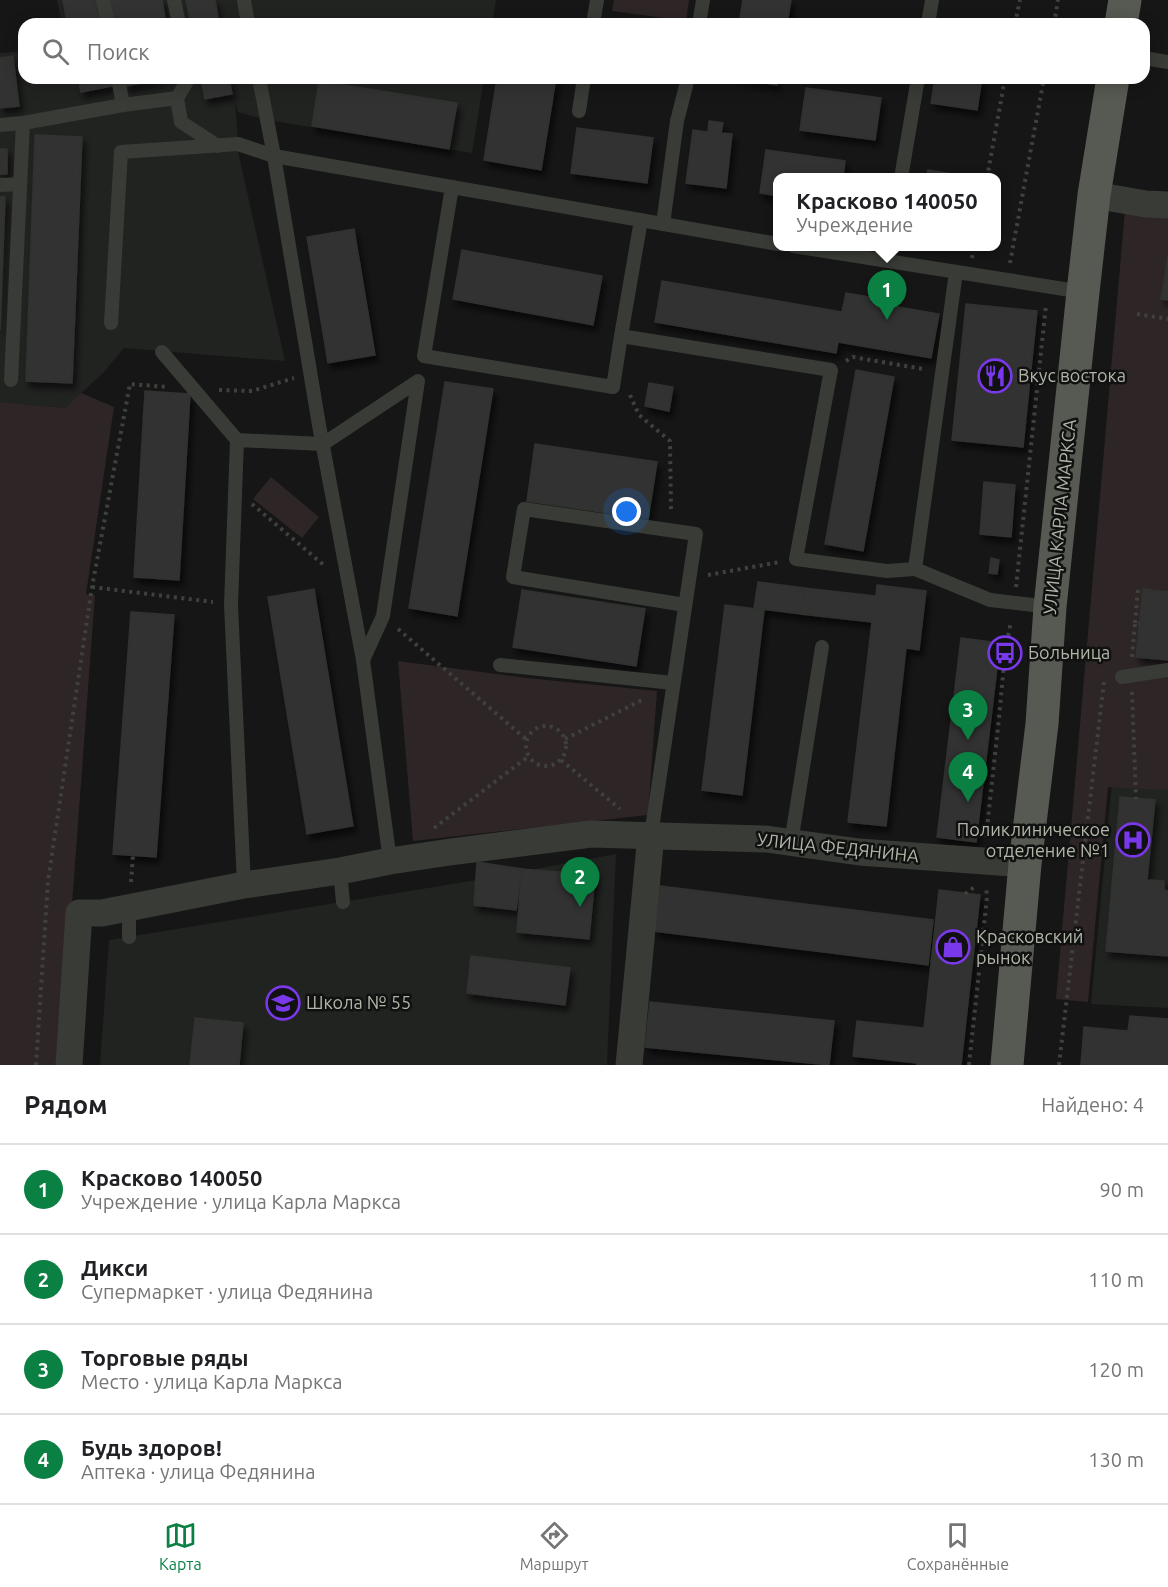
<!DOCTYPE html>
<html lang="ru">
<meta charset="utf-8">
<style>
body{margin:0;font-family:Ubuntu,sans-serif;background:#f6f6f6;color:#202124}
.you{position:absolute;left:627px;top:512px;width:21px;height:21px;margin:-15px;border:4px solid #fff;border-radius:50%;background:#1a73e8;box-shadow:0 0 0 9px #1a73e833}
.badge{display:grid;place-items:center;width:39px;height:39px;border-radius:50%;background:#0b8043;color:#fff;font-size:20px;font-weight:700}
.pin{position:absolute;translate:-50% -50px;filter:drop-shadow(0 2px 3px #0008)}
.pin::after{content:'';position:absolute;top:32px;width:21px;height:18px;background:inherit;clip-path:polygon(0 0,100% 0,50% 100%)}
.popup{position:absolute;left:773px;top:173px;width:228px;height:78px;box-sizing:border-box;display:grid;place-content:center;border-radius:12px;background:#fff;filter:drop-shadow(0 2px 4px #0005);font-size:20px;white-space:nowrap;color:#757577}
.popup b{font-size:22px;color:#202124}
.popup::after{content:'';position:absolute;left:50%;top:100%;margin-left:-12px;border:12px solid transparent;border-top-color:#fff}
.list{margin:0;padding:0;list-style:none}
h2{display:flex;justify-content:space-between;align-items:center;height:78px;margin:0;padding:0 24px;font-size:26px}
h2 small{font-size:20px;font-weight:400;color:#757577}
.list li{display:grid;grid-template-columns:39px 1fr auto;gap:18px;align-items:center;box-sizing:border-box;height:90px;padding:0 24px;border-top:2px solid #e0e0e0}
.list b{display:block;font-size:22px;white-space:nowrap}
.list p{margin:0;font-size:20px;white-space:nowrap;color:#757577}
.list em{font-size:20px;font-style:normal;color:#757577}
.icon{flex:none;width:33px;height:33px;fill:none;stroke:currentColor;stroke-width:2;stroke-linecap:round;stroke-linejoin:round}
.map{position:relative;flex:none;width:1168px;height:1065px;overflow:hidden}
.search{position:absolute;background:#fff;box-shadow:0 3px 15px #0003;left:18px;right:18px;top:18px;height:66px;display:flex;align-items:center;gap:15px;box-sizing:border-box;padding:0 21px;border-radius:18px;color:#757577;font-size:22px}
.sheet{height:438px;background:#fff}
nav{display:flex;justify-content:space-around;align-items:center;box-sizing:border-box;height:84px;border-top:2px solid #e0e0e0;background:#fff;font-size:16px;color:#757577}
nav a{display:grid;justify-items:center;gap:3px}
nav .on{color:#0b8043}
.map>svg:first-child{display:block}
</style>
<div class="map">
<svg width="1168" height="1065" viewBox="0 0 1168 1065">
<defs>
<filter id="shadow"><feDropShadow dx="3.5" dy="6" stdDeviation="3" flood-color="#0009"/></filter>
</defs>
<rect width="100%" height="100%" fill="#151615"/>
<g fill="#212321">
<polygon points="57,0 496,0 492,24 62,24"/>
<polygon points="24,51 24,78 484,78 472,153 267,120 238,112 235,100 239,156 285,361 124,348 103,373 65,408 0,402 0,53"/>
<polygon points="1168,336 1168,1008 1091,1004 1122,677"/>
<polygon points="616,854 607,1065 100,1065 109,940 471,881"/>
</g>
<g fill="#2e2527">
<polygon points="614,0 689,0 686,21 612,11"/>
<polygon points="1125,210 1168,212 1168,790 1108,787 1088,1002 1056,999"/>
<polygon points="81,393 114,407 86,594 95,595 60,1065 0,1065 0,402 65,408"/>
<polygon points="271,477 319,517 302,538 253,499"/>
<polygon points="398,661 527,678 657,691 648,815 413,841"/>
</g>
<g fill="#303230" stroke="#30322f" stroke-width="1.5" filter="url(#shadow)">
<polygon points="63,0 95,0 100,24 67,24"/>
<polygon points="110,0 162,0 166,24 115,24"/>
<polygon points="186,0 215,0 219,24 191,24"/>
<polygon points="743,0 791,0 787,24 739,24"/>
<polygon points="13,56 19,106 0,108 0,58"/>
<polygon points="78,78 110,78 112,86 81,92"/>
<polygon points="124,78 166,78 126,86"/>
<polygon points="201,78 229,78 232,94 205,99"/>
<polygon points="497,78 556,78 541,170 484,160"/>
<polygon points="733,78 778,78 777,85"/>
<polygon points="935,78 982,78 977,110 931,103"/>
<polygon points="319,81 457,103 449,149 312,126"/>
<polygon points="806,88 881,98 875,140 800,130"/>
<polygon points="709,121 723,123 721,133 732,134 726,188 686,183 693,130 708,132"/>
<polygon points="577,128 653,138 647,183 571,173"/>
<polygon points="35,135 82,137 72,383 26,381"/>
<rect x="0" y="149" width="7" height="25"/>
<polygon points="766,150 845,161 843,178 778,178 778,196 760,193"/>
<polygon points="928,170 969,177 969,178 926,178"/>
<polygon points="0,197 5,197 0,330"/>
<polygon points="354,229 375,355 328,363 307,237"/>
<polygon points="462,250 602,276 593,325 453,299"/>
<polygon points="1168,256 1168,300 1161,299"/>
<polygon points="662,281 842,312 846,293 871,297 870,302 939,314 931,358 838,342 836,353 655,322"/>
<polygon points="966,304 1037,311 1023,447 952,440"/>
<polygon points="856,370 894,377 863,551 825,544"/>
<polygon points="445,382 493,389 457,616 409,608"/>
<polygon points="649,383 673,387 669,411 645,406"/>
<polygon points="145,391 190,394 179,580 134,577"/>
<polygon points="535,444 657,462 648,519 527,501"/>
<polygon points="984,482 1015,485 1011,537 980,534"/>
<polygon points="991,558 999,560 997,574 989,573"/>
<polygon points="758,582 804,588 801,614 754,608"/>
<polygon points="877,585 926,591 919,650 906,648 886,826 848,822 872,622 801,614 804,588 876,596"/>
<polygon points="314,589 353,826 307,834 268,597"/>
<polygon points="1143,589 1168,592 1168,660 1136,657"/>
<polygon points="522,590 645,609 636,666 513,647"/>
<polygon points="725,605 764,610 742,795 702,790"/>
<polygon points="131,612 174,615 156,857 113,854"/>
<polygon points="961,638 1000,643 976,842 937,837"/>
<polygon points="1120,797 1155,800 1147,880 1164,881 1164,890 1168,891 1168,956 1106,951"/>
<polygon points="477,862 522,869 516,910 474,905"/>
<polygon points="522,869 595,875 589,939 517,932"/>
<polygon points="660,886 933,920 928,965 654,931"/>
<polygon points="939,890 980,895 961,1065 917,1065 917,1063 853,1056 857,1021 924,1028"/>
<polygon points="471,956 570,968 565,1005 467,993"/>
<polygon points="650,1002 834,1021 829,1065 645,1047"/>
<polygon points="1130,1016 1168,1019 1168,1065 1081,1065 1084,1027 1128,1031"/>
<polygon points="195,1018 243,1023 239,1065 190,1065"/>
</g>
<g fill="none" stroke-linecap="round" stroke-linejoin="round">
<g stroke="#3f423c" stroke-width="4" stroke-dasharray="3 4.5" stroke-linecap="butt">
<polyline points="1015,24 1020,0"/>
<polyline points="1054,24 1058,0"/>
<polyline points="987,178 1005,78"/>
<polyline points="972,258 974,246"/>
<polyline points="1010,263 1044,78"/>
<polyline points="1137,314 1168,319"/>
<polyline points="846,361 853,357 924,369"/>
<polyline points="219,390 252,391 294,378"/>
<polyline points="630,395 639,415 670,441 671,512"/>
<polyline points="252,504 326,567"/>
<polyline points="708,575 780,562"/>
<polyline points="92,587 213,602"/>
<polyline points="1016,587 1046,305"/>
<polyline points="1135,623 1138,589"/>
<polyline points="398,629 527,740"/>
<polyline points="1132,657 1135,623 1139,623"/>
<polyline points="1132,692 1136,799"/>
<circle cx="546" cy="746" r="20"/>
<polyline points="565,739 642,700"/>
<polyline points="561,760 620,809"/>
<polyline points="434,828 529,756"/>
<polyline points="986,837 999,718 1005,653 1011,621"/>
<polyline points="131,882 133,855"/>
<polyline points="965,894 977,885"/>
<polyline points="36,1065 48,881 92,587 130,384 167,387"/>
<polyline points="969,1065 987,897 986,886"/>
<polyline points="1059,1065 1104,681"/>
</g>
<g stroke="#383b36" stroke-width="14">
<polyline points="103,0 108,24"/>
<polyline points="174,0 179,24"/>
<polyline points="244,0 248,24"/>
<polyline points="593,24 597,0"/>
<polyline points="699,24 703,0"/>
<polyline points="928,24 932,0"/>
<polyline points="1144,58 1168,62"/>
<polyline points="118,78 123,105 177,98"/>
<polyline points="189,78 177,98 181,122 218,146"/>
<polyline points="259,78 274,156 319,425 363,660 390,861"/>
<polyline points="579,111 584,78"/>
<polyline points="0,125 23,123 123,105"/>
<polyline points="901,178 918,78"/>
<polyline points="0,185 20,184"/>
<polyline points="452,187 424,356 613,387 621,336"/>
<polyline points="641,220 621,336 831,370 796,559 887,571 915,569"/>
<polyline points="663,224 677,121 688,78"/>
<polyline points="793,246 1083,292"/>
<polyline points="956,272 915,569 990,600 1050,607"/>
<polyline points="111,323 121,152 238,144 274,156 778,244"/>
<polyline points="162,352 237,440"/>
<polyline points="11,380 23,123"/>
<polyline points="500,665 673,683"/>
<polyline points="1122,677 1168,670"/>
<polyline points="651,835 696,534 524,509 513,577 685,605"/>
<polyline points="791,843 822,647"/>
<polyline points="340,871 343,902"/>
<polyline points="244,885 231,605 237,440 323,444 418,381 383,616 363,660"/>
<polyline points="129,908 129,937"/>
</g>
<g stroke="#383b36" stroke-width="27">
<polyline points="1094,195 1146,204 1168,205"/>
<polyline points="69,1065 79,913 102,913 244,885 340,871 390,861 450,852 591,834 766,839 859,852 1025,864"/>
<polyline points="629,1065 651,835"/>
</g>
<g stroke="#565a52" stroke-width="33">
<polyline points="1121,24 1125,0"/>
<polyline points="1007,1065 1025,864 1042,724 1050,607 1083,292 1094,195 1113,78"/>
</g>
</g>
<defs>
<g id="restaurant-ring" transform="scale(1.725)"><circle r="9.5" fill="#101110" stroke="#7a38eb" stroke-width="1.5"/><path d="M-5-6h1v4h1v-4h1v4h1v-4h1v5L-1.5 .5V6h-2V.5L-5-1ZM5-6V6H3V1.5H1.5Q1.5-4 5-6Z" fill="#7a38eb"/></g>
<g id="bus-ring" transform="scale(1.725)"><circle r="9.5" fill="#101110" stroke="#7a38eb" stroke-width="1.5"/><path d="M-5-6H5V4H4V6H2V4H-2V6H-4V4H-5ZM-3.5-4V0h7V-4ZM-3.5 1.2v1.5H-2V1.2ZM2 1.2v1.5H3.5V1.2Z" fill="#7a38eb"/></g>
<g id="hospital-ring" transform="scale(1.725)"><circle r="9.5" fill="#101110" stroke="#7a38eb" stroke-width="1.5"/><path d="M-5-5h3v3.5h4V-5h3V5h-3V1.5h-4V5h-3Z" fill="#7a38eb"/></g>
<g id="shop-ring" transform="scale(1.725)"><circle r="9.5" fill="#101110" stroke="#7a38eb" stroke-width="1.5"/><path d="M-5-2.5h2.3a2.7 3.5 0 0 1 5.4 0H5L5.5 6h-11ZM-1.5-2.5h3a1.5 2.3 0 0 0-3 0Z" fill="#7a38eb"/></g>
<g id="school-ring" transform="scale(1.725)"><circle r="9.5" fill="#101110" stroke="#7a38eb" stroke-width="1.5"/><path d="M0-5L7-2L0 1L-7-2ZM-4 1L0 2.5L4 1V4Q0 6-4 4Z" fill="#7a38eb"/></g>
</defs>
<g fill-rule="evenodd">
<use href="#restaurant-ring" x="995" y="376"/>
<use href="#bus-ring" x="1005" y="653"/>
<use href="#hospital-ring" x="1133" y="840"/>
<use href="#shop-ring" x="953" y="947"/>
<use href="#school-ring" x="283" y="1003"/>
</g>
<g text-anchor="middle" stroke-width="5" stroke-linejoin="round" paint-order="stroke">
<g font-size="18" fill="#b0b6a7" stroke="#101110" text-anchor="start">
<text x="1018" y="382">Вкус востока</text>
<text x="1028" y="659">Больница</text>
<text x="1110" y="836" text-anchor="end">Поликлиническое<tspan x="1110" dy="21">отделение №1</tspan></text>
<text x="976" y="943">Красковский<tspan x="976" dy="21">рынок</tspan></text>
<text x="306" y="1009">Школа № 55</text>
</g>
<g font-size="18" fill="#b0b6a7" stroke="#101110">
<text transform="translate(1060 517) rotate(-84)" y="6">УЛИЦА КАРЛА МАРКСА</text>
<text transform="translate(838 848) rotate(6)" y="6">УЛИЦА ФЕДЯНИНА</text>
</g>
</g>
</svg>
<div class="you"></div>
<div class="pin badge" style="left:887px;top:320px">1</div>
<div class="popup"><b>Красково 140050</b>Учреждение</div>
<div class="pin badge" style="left:580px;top:907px">2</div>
<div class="pin badge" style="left:968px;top:740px">3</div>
<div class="pin badge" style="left:968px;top:802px">4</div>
<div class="search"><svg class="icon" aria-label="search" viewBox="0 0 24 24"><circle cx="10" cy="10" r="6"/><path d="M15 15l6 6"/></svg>Поиск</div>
</div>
<section class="sheet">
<h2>Рядом<small>Найдено: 4</small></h2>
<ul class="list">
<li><span class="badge">1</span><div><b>Красково 140050</b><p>Учреждение · улица Карла Маркса</p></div><em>90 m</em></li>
<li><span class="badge">2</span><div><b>Дикси</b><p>Супермаркет · улица Федянина</p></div><em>110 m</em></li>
<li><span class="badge">3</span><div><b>Торговые ряды</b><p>Место · улица Карла Маркса</p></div><em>120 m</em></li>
<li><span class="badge">4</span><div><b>Будь здоров!</b><p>Аптека · улица Федянина</p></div><em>130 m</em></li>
</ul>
</section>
<nav>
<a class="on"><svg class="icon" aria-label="map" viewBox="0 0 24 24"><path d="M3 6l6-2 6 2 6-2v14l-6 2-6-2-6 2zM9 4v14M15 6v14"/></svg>Карта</a>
<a><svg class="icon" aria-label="directions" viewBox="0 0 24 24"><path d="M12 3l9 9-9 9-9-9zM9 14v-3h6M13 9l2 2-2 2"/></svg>Маршрут</a>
<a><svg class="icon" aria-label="saved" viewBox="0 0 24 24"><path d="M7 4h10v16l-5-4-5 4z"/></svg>Сохранённые</a>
</nav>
